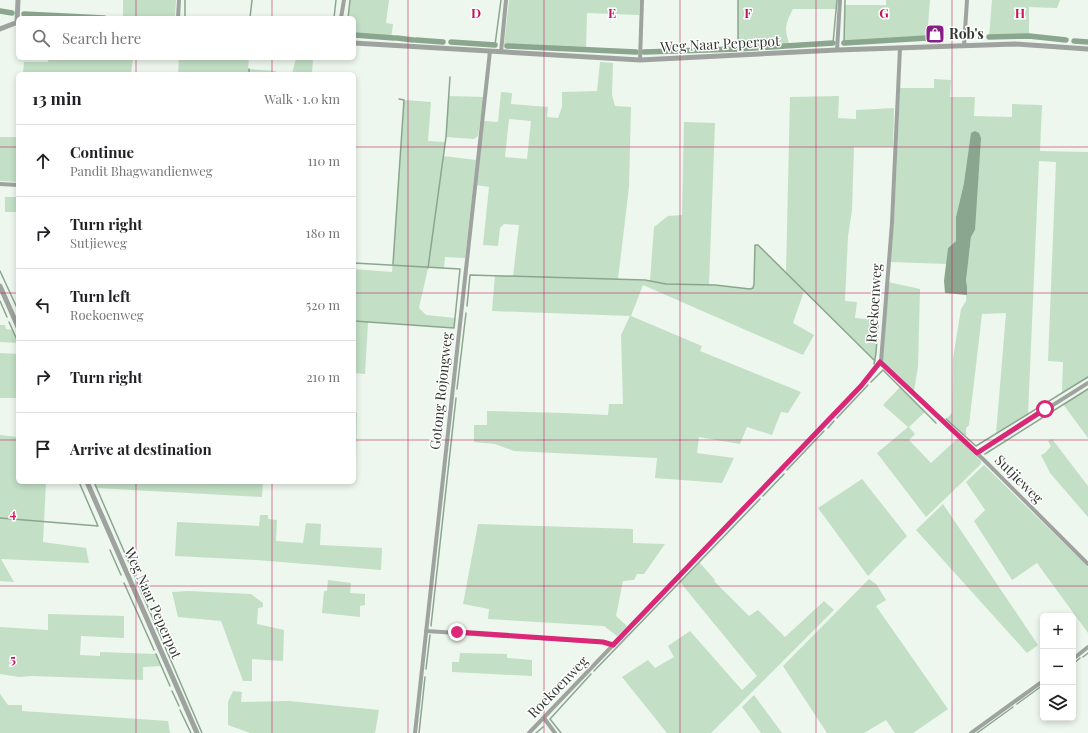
<!DOCTYPE html>
<meta charset="utf-8">
<style>
body{margin:0;font-family:"Playfair Display",serif;background:#f6f6f6;color:#202124}
.controls{position:absolute;right:12px;bottom:12px;display:grid;overflow:hidden;border-radius:6px;box-shadow:0 2px 6px #0003}
.controls button{width:36px;height:36px;display:grid;place-items:center;padding:0;border:0;border-bottom:1px solid #e0e0e0;background:#fff;color:#202124;font:20px sans-serif}
.stop{position:absolute;width:12px;height:12px;margin:-9px;border:3px solid #db2777;border-radius:50%;background:#fff}
.stop.end{background:#db2777;border-color:#fff;box-shadow:0 1px 4px #0008}
.list{margin:0;padding:0;list-style:none}
h2{display:flex;justify-content:space-between;align-items:center;height:52px;margin:0;padding:0 16px;font-size:17px}
h2 small{font-size:13px;font-weight:400;color:#757577}
.list li{display:grid;grid-template-columns:26px 1fr auto;gap:12px;align-items:center;box-sizing:border-box;height:72px;padding:0 16px;border-top:1px solid #e0e0e0}
.list b{display:block;font-size:15px;white-space:nowrap}
.list p{margin:0;font-size:13px;white-space:nowrap;color:#757577}
.list em{font-size:13px;font-style:normal;color:#757577}
.icon{flex:none;width:22px;height:22px;fill:none;stroke:currentColor;stroke-width:2;stroke-linecap:round;stroke-linejoin:round}
.map{position:relative;flex:none;width:1088px;height:733px;overflow:hidden}
.search{position:absolute;background:#fff;box-shadow:0 2px 6px #0003;left:16px;top:16px;width:340px;height:44px;display:flex;align-items:center;gap:10px;box-sizing:border-box;padding:0 14px;border-radius:6px;color:#757577;font-size:15px}
.panel{position:absolute;background:#fff;box-shadow:0 2px 6px #0003;left:16px;top:72px;width:340px;height:412px;border-radius:6px}
.map>svg:first-child{display:block}
</style>
<div class="map">
<svg width="1088" height="733" viewBox="0 0 1088 733">
<rect width="100%" height="100%" fill="#edf7ee"/>
<g fill="#c3dfc6" fill-rule="evenodd">
<polygon points="123,0 176,0 175,18 123,18"/>
<polygon points="350,0 389,0 386,23 393,24 391,38 354,35 354,18 348,18"/>
<polygon points="509,0 640,0 639,15 587,13 586,49 504,45"/>
<path d="M738 0H837L836 9H793C785 24 784 30 790 46L738 49Z"/>
<polygon points="886,0 930,0 927,38 844,43 845,5 886,5"/>
<polygon points="992,0 1060,0 1057,8 1029,7 1029,36 989,37"/>
<polygon points="49,58 133,58 131,74 23,74 24,62 48,62"/>
<polygon points="179,58 249,58 248,69 276,71 276,74 178,74"/>
<polygon points="296,58 313,59 312,74 292,74"/>
<path d="M600 62 613 63 612 95 615 106 631 107 629 187 618 279 650 281 654 227 668 216 682 215 684 122 715 123 709 285 750 289 753 288 754 284 755 245H758L786 272 790 97 839 96 838 118 856 119V110L894 108 893 147H854L852 210 848 236 845 301 857 302 855 318 879 320 875 361 804 291 793 323 814 335 803 355 643 285 631 316 702 346 700 351 801 392 788 413 781 412 772 435 747 427 740 444 699 437 697 453 734 458 722 483 655 478 657 458 514 451 495 444 474 442V425H487V411L565 413 608 415 609 404H623L621 335 630 316 492 311 495 275 513 276 519 225 504 224 500 228 498 246 483 245 489 187 476 185 484 121 498 122 501 92 512 93 511 104 548 107 547 117 558 118 562 107V92L597 91ZM509 119 531 121 527 159 505 157Z"/>
<polygon points="934,79 951,80 950,97 975,97 974,116 1012,117 1012,104 1042,105 1040,151 1088,152 1088,377 1062,393 1063,362 1048,361 1056,162 1039,161 1028,415 996,434 1006,313 982,314 969,425 966,428 966,437 946,419 952,413 953,358 961,309 966,301 967,286 966,281 971,237 975,230 964,183 956,217 956,241 948,248 947,264 890,262 894,222 900,88 934,88"/>
<polygon points="448,96 484,97 478,136 474,139 446,137"/>
<polygon points="404,100 431,102 428,141 445,142 444,156 476,160 465,258 445,257 444,268 428,268 419,308 426,315 455,318 454,328 368,322 365,374 354,373 354,269 392,272"/>
<polygon points="0,137 18,137 18,182 0,181"/>
<rect x="5" y="197" width="13" height="15"/>
<polygon points="888,282 920,289 918,367 914,391 883,361"/>
<polygon points="0,325 5,325 6,329 13,330 18,343 0,342"/>
<polygon points="0,353 18,354 18,398 0,398"/>
<polygon points="900,387 925,412 909,427 915,434 909,440 931,463 958,438 981,461 981,464 926,517 877,453 908,427 883,405"/>
<polygon points="1088,389 1088,438 1063,404"/>
<polygon points="354,411 357,413 356,464 354,464"/>
<polygon points="0,435 18,437 18,482 46,483 43,542 86,548 89,563 1,559 14,582 0,581"/>
<polygon points="1052,439 1088,486 1088,517 1050,473 1041,455 1045,453 1051,446 1048,441"/>
<polygon points="984,465 1088,567 1088,633 1037,563 1012,580 974,521 985,510 966,482"/>
<polygon points="862,479 907,536 868,576 818,508"/>
<polygon points="94,482 263,482 262,497 96,488"/>
<polygon points="943,504 1038,645 1027,653 916,530"/>
<polygon points="260,515 268,515 268,519 277,520 276,541 303,543 306,523 321,524 320,545 382,548 381,570 256,560 175,556 177,522 259,526"/>
<polygon points="478,524 633,529 633,543 665,544 644,574 637,574 634,580 623,581 616,616 627,626 617,636 604,626 488,619 489,609 463,604"/>
<polygon points="699,562 715,580 714,581 749,616 758,610 785,637 824,601 834,610 711,733 667,733 622,677 648,660 655,668 674,657 668,646 690,631 742,690 757,676 680,582"/>
<polygon points="869,579 876,584 886,600 876,606 948,709 913,733 895,733 886,720 864,733 827,733 783,666"/>
<polygon points="328,580 351,583 350,593 365,594 365,605 360,606 360,617 322,613 324,591 327,591"/>
<polygon points="188,591 251,594 263,603 263,607 258,608 257,624 284,630 283,661 252,659 252,681 243,681 221,621 178,617 172,592"/>
<polygon points="48,614 124,616 124,638 81,636 80,655 100,656 100,652 156,654 161,666 143,667 143,680 32,676 19,677 0,674 0,627 48,630"/>
<polygon points="460,653 507,654 507,658 532,660 532,676 452,672 452,662 459,662"/>
<polygon points="233,691 242,692 241,702 289,701 379,710 375,733 250,733 228,725 228,702"/>
<polygon points="0,694 8,705 22,705 22,711 168,721 170,733 0,733"/>
<polygon points="754,695 782,733 761,733 742,707"/>
</g>
<polygon fill="#8ba68e" points="975,131 979,133 981,138 975,230 971,237 966,281 967,286 967,295 945,293 944,281 948,248 956,241 956,217 964,183 971,133"/>
<g fill="none" stroke-linecap="round" stroke-linejoin="round">
<g stroke="#8ba68e" stroke-width="1.5">
<polyline points="738,0 738,49"/>
<polyline points="185,18 185,0"/>
<polyline points="250,18 252,0"/>
<polyline points="334,18 336,0"/>
<polyline points="348,18 350,0"/>
<polyline points="833,43 837,0"/>
<polyline points="844,43 845,0"/>
<polyline points="495,45 501,0"/>
<polyline points="249,74 249,69"/>
<polyline points="354,263 460,269 454,328 354,321"/>
<polyline points="393,264 404,100 399,99"/>
<polyline points="428,268 446,137 450,77"/>
<polyline points="0,271 18,310"/>
<polyline points="0,301 7,317"/>
<polyline points="467,306 470,275 645,280 666,284 715,285 750,289 753,288 754,284 755,245 758,245 875,361"/>
<polyline points="9,322 18,342"/>
<polyline points="874,364 876,353 879,309"/>
<polyline points="871,382 883,370 936,423"/>
<polyline points="457,389 466,313"/>
<polyline points="837,418 868,385"/>
<polyline points="946,419 976,446 1088,377"/>
<polyline points="828,428 834,421"/>
<polyline points="985,454 1088,389"/>
<polyline points="787,470 824,431"/>
<polyline points="94,482 130,565"/>
<polyline points="763,496 784,474"/>
<polyline points="0,518 98,526 79,482"/>
<polyline points="110,550 121,575"/>
<polyline points="131,567 134,575"/>
<polyline points="135,577 202,733"/>
<polyline points="124,583 154,650"/>
<polyline points="431,626 456,398"/>
<polyline points="156,654 170,686"/>
<polyline points="1083,657 1088,653"/>
<polyline points="1073,664 1080,658"/>
<polyline points="426,669 430,635"/>
<polyline points="594,671 760,499"/>
<polyline points="172,691 179,706"/>
<polyline points="1017,704 1043,685"/>
<polyline points="180,710 191,733"/>
<polyline points="419,733 425,677"/>
<polyline points="536,733 543,727"/>
<polyline points="561,733 550,719 591,674"/>
<polyline points="977,733 1013,707"/>
</g>
<g stroke="#8ba68e" stroke-width="5.5">
<polyline points="0,11 12,13"/>
<polyline points="24,14 104,18"/>
<polyline points="354,35 394,38"/>
<polyline points="989,37 1029,36 1066,40"/>
<polyline points="397,38 413,40"/>
<polyline points="416,40 443,42"/>
<polyline points="1074,41 1088,42"/>
<polyline points="451,42 495,45"/>
<polyline points="844,43 927,38"/>
<polyline points="507,46 636,52"/>
<polyline points="644,52 738,49 833,43"/>
</g>
<g stroke="#9ea39f" stroke-width="4">
<polyline points="178,18 179,0"/>
<polyline points="341,18 344,0"/>
<polyline points="964,46 967,0"/>
<polyline points="837,50 840,0"/>
<polyline points="501,52 506,0"/>
<polyline points="640,60 642,0"/>
<polyline points="0,184 18,185"/>
<polyline points="881,362 985,461 1088,564"/>
<polyline points="977,453 1088,383"/>
<polyline points="426,631 603,642 613,645"/>
<polyline points="1073,659 1088,647"/>
<polyline points="544,718 555,733"/>
<polyline points="415,733 490,51"/>
<polyline points="529,733 861,386 881,362 892,223 900,48"/>
<polyline points="971,733 1043,681"/>
</g>
<g stroke="#9ea39f" stroke-width="5">
<polyline points="17,22 18,0"/>
<polyline points="0,29 18,22"/>
<polyline points="354,43 640,60 837,50 1015,44 1088,49"/>
<polyline points="0,286 18,327"/>
<polyline points="87,482 197,733"/>
</g>
</g>
<g fill="none" stroke-linecap="round" stroke-linejoin="round">
<polyline stroke="#db2777" stroke-width="5" points="457,632 603,642 613,645 861,386 880,362 977,453 1045,409"/>
</g>
<path fill="none" stroke="#c2185b" stroke-width="1" stroke-opacity="0.55" d="M136 0V18M272 0V18M408 0V733M544 0V733M680 0V733M816 0V733M952 0V733M136 58V74M272 58V74M0 147H18M354 147H1088M0 293H18M354 293H1088M0 440H18M354 440H1088M136 482V733M272 482V733M0 586H1088"/>
<defs>
<g id="shop-square" transform="scale(1)"><rect x="-9" y="-9" width="18" height="18" rx="4" fill="#871e85" stroke="#fff"/><path d="M-5-2.5h2.3a2.7 3.5 0 0 1 5.4 0H5L5.5 6h-11ZM-1.5-2.5h3a1.5 2.3 0 0 0-3 0Z" fill="#fff"/></g>
</defs>
<g fill-rule="evenodd">
<use href="#shop-square" x="935" y="34"/>
</g>
<g text-anchor="middle" stroke-width="3" stroke-linejoin="round" paint-order="stroke">
<g font-size="14" font-weight="bold" fill="#333733" stroke="#fff" text-anchor="start">
<text x="949" y="39">Rob's</text>
</g>
<g font-size="14" fill="#333733" stroke="#fff">
<text transform="translate(720 44) rotate(-3)" y="5">Weg Naar Peperpot</text>
<text transform="translate(874 303) rotate(-86)" y="5">Roekoenweg</text>
<text transform="translate(441 391) rotate(-84)" y="5">Gotong Rojongweg</text>
<text transform="translate(1019 479) rotate(45)" y="5">Sutjieweg</text>
<text transform="translate(153 603) rotate(66)" y="5">Weg Naar Peperpot</text>
<text transform="translate(558 687) rotate(-46)" y="5">Roekoenweg</text>
</g>
</g>
<g font-size="13" text-anchor="middle" font-weight="bold" fill="#c2185b" stroke="#fff" stroke-width="3" stroke-linejoin="round" paint-order="stroke">
<text x="476" y="18">D</text>
<text x="612" y="18">E</text>
<text x="748" y="18">F</text>
<text x="884" y="18">G</text>
<text x="1020" y="18">H</text>
<text x="13" y="518">4</text>
<text x="13" y="664">5</text>
</g>
</svg>
<div class="controls">
<button>+</button>
<button>−</button>
<button><svg class="icon" aria-label="layers" viewBox="0 0 24 24"><path d="M12 4l9 5-9 5-9-5zM3 14l9 5 9-5"/></svg></button>
</div>
<div class="stop" style="left:1045px;top:409px"></div>
<div class="stop end" style="left:457px;top:632px"></div>
<div class="search"><svg class="icon" aria-label="search" viewBox="0 0 24 24"><circle cx="10" cy="10" r="6"/><path d="M15 15l6 6"/></svg>Search here</div>
<section class="panel">
<h2>13 min<small>Walk · 1.0 km</small></h2>
<ul class="list">
<li><svg class="icon" aria-label="ahead" viewBox="0 0 24 24"><path d="M12 20V5M6 11l6-6 6 6"/></svg><div><b>Continue</b><p>Pandit Bhagwandienweg</p></div><em>110 m</em></li>
<li><svg class="icon" aria-label="right" viewBox="0 0 24 24"><path d="M7 20v-9h11M14 6l5 5-5 5"/></svg><div><b>Turn right</b><p>Sutjieweg</p></div><em>180 m</em></li>
<li><svg class="icon" aria-label="left" viewBox="0 0 24 24"><path d="M17 20v-9H6M10 6l-5 5 5 5"/></svg><div><b>Turn left</b><p>Roekoenweg</p></div><em>520 m</em></li>
<li><svg class="icon" aria-label="right" viewBox="0 0 24 24"><path d="M7 20v-9h11M14 6l5 5-5 5"/></svg><div><b>Turn right</b></div><em>210 m</em></li>
<li><svg class="icon" aria-label="arrive" viewBox="0 0 24 24"><path d="M6 21V4h12l-3 4 3 4H6"/></svg><div><b>Arrive at destination</b></div></li>
</ul>
</section>
</div>
